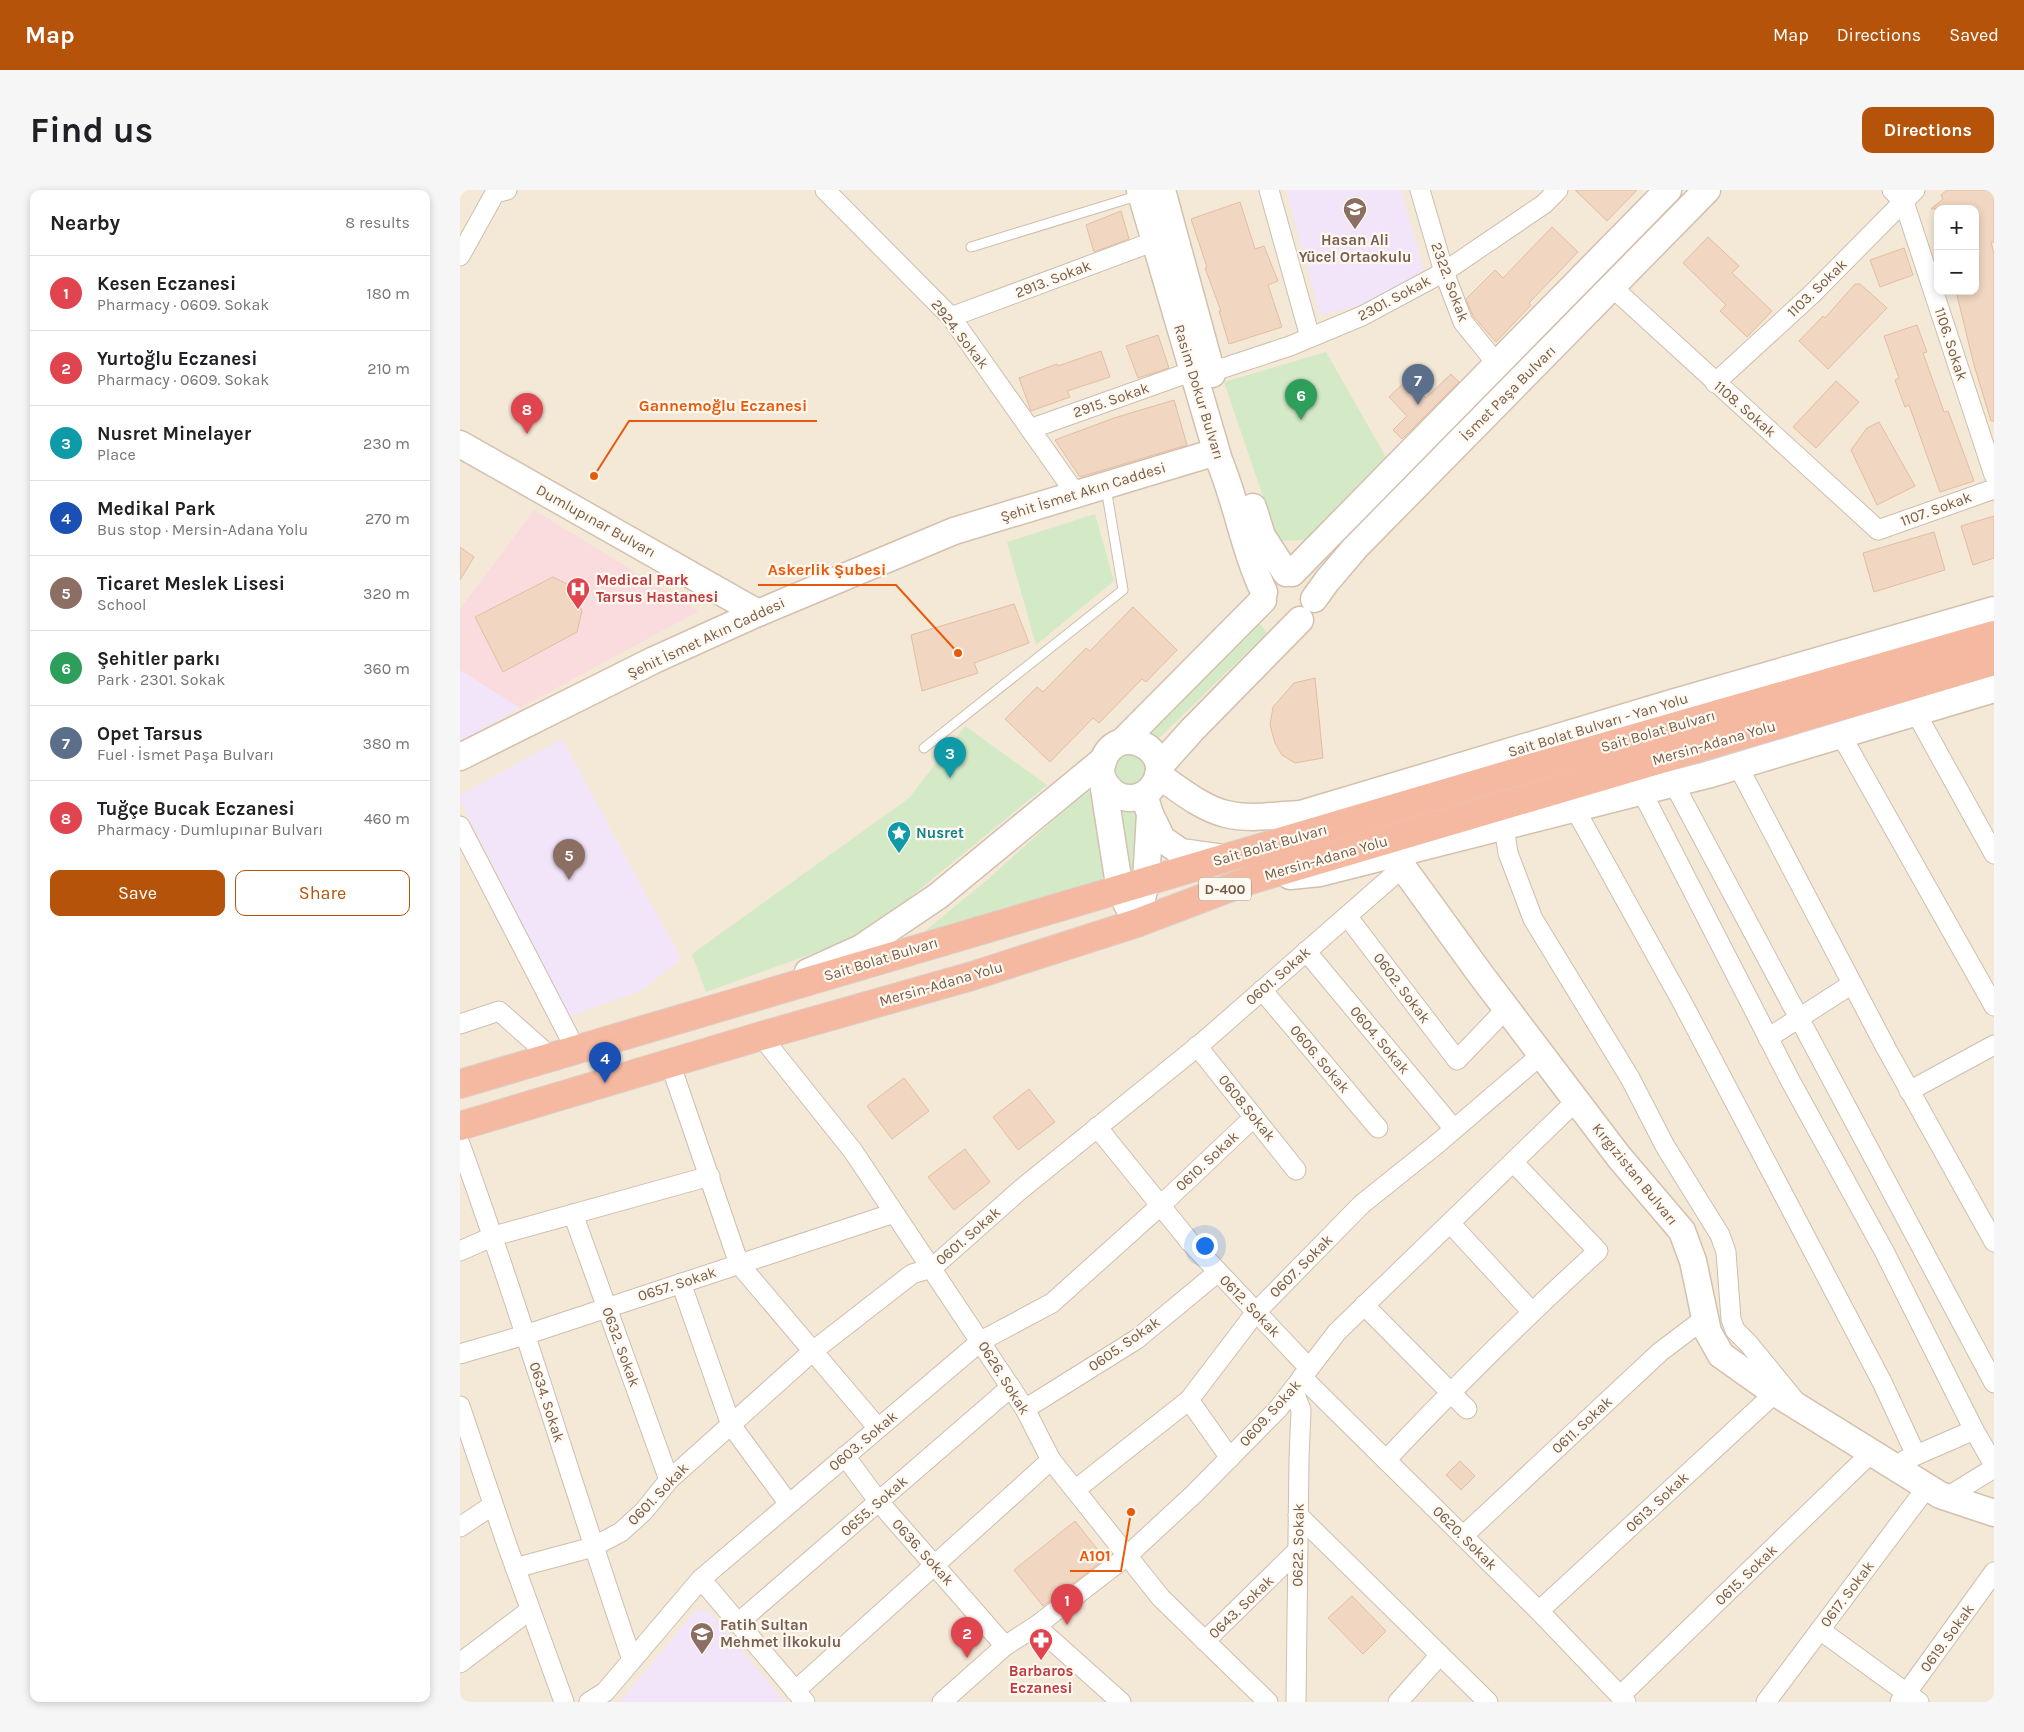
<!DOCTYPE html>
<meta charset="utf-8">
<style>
body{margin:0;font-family:Karla,sans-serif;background:#f6f6f6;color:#202124}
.controls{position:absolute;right:15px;top:15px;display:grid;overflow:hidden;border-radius:10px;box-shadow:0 2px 8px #0003}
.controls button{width:45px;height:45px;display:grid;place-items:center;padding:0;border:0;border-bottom:1px solid #e0e0e0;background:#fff;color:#202124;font:25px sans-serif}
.you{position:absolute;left:744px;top:1055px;width:18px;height:18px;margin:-12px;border:4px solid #fff;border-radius:50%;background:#1a73e8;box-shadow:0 0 0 8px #1a73e833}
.badge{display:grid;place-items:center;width:32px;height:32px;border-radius:50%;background:#b45309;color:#fff;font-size:16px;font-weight:700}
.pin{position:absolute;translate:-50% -41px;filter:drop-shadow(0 1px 2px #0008)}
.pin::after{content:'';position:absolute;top:26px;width:18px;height:15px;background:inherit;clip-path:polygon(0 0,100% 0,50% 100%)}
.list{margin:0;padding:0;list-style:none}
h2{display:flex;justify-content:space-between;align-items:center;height:65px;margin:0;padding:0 20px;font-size:21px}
h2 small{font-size:16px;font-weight:400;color:#757577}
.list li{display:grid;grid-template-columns:32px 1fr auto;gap:15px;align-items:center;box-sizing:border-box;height:75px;padding:0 20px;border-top:1px solid #e0e0e0}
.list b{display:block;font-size:19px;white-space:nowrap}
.list p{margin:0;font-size:16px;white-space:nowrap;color:#757577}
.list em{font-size:16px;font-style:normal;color:#757577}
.actions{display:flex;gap:10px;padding:15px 20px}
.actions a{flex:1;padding:11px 0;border:1px solid #b45309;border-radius:10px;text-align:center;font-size:18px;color:#b45309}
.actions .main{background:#b45309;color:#fff}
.map{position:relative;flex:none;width:1534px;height:1512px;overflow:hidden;border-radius:10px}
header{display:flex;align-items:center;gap:30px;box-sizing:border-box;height:70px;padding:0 25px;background:#b45309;color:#fff}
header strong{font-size:24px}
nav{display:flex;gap:28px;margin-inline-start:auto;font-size:18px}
.intro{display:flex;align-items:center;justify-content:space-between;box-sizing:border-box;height:120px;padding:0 30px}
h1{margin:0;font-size:35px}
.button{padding:12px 22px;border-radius:10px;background:#b45309;color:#fff;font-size:18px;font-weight:700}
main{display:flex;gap:30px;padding:0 30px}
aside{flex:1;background:#fff;border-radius:10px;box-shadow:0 2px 8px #0003}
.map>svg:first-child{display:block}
</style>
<header>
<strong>Map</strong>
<nav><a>Map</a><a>Directions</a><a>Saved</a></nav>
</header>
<div class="intro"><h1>Find us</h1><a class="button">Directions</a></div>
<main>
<aside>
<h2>Nearby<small>8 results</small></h2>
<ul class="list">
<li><span class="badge" style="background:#e0444e">1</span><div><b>Kesen Eczanesi</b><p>Pharmacy · 0609. Sokak</p></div><em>180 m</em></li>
<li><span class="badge" style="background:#e0444e">2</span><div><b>Yurtoğlu Eczanesi</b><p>Pharmacy · 0609. Sokak</p></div><em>210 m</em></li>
<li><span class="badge" style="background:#0f9aa8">3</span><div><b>Nusret Minelayer</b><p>Place</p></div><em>230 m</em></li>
<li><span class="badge" style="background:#1a4fb4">4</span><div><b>Medikal Park</b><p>Bus stop · Mersin-Adana Yolu</p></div><em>270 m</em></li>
<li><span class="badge" style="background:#8d6e63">5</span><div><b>Ticaret Meslek Lisesi</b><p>School</p></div><em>320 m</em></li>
<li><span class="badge" style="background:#2e9e5b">6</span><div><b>Şehitler parkı</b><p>Park · 2301. Sokak</p></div><em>360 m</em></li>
<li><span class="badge" style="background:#5c6f8a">7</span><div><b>Opet Tarsus</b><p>Fuel · İsmet Paşa Bulvarı</p></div><em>380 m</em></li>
<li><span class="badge" style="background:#e0444e">8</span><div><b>Tuğçe Bucak Eczanesi</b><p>Pharmacy · Dumlupınar Bulvarı</p></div><em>460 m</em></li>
</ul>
<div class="actions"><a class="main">Save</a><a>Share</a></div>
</aside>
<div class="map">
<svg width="1534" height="1512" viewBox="0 0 1534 1512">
<rect width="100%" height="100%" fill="#fcf5e9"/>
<path fill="#f4e8d7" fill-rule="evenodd" d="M0 0H1534V1512H0ZM1478 19H1515V101H1478Z"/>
<g fill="#f2e5f9">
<polygon points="826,0 941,0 964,80 912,112 860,125"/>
<polygon points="0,480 60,518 0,551"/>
<polygon points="102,549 221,769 182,800 108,827 0,610 0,605"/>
<polygon points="236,1420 249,1421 325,1512 163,1512 161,1510"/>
</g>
<polygon fill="#fadcdf" points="74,320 239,421 60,518 0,480 0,419"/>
<g fill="#d4eac7">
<polygon points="866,162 927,269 846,350 818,351 764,192"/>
<polygon points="635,324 654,391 576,455 547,352"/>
<polygon points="799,433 807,443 696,551 683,542"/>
<polygon points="505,536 587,595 409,741 376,755 246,802 232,764 449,608"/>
<path d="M670 562C674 565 681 568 683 571 691 582 677 598 665 595 662 594 658 590 655 588L653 573 655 568Z"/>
<polygon points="626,601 632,602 644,683 641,692 453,751 527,690"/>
<polygon points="656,614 682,615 674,685 668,688"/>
</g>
<g fill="#f1d6c1" stroke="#e4bda1">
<polygon points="1115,0 1177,0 1147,31"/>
<polygon points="1487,0 1534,0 1534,52 1531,52 1534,64 1534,231 1531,231 1514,175 1496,101 1515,101 1515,19 1471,19 1483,9 1481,5"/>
<polygon points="780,12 795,59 804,56 818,91 808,95 822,137 769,154 759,121 761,121 745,78 747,77 731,29"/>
<polygon points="661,21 669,49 634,62 626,35"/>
<polygon points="1092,37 1118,62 1069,113 1071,115 1036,152 1013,126 1006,109 1035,80 1043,88"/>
<polygon points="1248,47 1279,76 1272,83 1312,121 1287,147 1260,121 1266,115 1223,73"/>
<polygon points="1444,58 1453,85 1420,97 1410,70"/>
<polygon points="1395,94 1400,94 1427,118 1368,179 1339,151 1363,126 1365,128"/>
<polygon points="1457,135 1467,162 1463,163 1484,222 1488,221 1514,291 1480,302 1449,215 1445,217 1435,190 1439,188 1424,146"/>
<polygon points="698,145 709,178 678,188 666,156"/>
<polygon points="641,161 650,187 607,201 610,207 571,221 559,188 597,174 598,176"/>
<polygon points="991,184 999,192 942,249 933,240 947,226 929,207 949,188 966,208"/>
<polygon points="1376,191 1399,212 1356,258 1333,237"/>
<polygon points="714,210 727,255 620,287 595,250 654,228"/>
<polygon points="1419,232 1455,296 1417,315 1391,260 1407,238"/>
<polygon points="1534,326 1534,368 1513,375 1501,336"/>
<polygon points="1474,342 1485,380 1414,402 1403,363"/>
<polygon points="0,357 14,367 0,390"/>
<polygon points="93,387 113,397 122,421 117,442 43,482 15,427"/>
<polygon points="554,414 569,453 514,473 518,483 462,501 451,445"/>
<polygon points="673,417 717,460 686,492 682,489 639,533 633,528 590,572 545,529 577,497 583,502 626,458 630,461"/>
<polygon points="855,488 863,568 835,573 822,565 815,553 810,535 813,517 834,493"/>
<polygon points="444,888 469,921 432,949 407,916"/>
<polygon points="569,899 595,932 558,960 533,927"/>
<polygon points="505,959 530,992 494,1020 468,987"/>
<polygon points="1000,1271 1015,1286 1001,1300 986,1285"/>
<polygon points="615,1331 645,1369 583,1416 554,1380"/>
<polygon points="892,1406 926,1441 903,1464 868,1428"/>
</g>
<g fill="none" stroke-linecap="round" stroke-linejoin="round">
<g stroke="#cebeae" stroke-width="11">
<g id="lane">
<polyline points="511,57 680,5"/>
<polyline points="464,558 663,400 646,298"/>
</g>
</g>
<g stroke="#cebeae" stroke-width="21">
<g id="street">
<polyline points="365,0 491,127 616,304"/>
<polyline points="809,0 850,147"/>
<polyline points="960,0 984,82 1003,132 1037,174"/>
<polyline points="1432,0 1444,12 1534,285"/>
<polyline points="0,66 35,3 47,0"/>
<polyline points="1152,97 1418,340 1534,299"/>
<polyline points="491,127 695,51"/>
<polyline points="751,182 830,156 902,126 984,82 1084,14 1098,0"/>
<polyline points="1255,193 1351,105 1455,0"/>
<polyline points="570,239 733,181"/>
<polyline points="1456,523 1534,664"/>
<polyline points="1381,545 1534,816"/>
<polyline points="1278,576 1426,858 1534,1052"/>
<polyline points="1214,594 1534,1193"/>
<polyline points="1182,602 1331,892 1424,1061 1514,1240 1534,1275"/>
<polyline points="1115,619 1222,812 1422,1192 1456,1265"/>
<polyline points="0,636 116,860"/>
<polyline points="1044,637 1048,663 1073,729 1170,888 1205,956 1260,1045 1266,1062 1271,1129 1275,1140 1288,1153 1333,1208"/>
<polyline points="887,726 997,870 1046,819"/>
<polyline points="846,761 994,939"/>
<polyline points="802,800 918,938"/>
<polyline points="0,834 39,821 91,867"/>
<polyline points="301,846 393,961 565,1219 591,1270 701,1408 808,1512"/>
<polyline points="1308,848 1392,794"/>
<polyline points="737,856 836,980"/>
<polyline points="210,873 279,1074 418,1238"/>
<polyline points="1449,901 1534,855"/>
<polyline points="637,937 730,1052 849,1178"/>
<path d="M0 954C62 1124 113 1299 172 1470"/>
<polyline points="113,1024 209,1290"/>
<polyline points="990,1033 1072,1122"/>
<polyline points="0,1061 34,1046 250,986"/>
<polyline points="221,1093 271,1235 329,1314"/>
<polyline points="904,1115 1007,1219"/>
<polyline points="0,1164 65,1145 434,1023"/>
<polyline points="842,1187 1079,1421 1166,1512"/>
<polyline points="833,1199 841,1220 839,1269 836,1512"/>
<polyline points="729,1210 770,1268"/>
<polyline points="0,1216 47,1355 104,1512"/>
<polyline points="565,1219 677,1149 758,1082"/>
<polyline points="385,1266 419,1312 545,1456"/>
<path d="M926 1270C994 1198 1064 1128 1138 1061L1053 972"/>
<polyline points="1445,1270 1514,1240"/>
<polyline points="615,1300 729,1210 796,1122 902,1014 977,954 1081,865"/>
<polyline points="1487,1307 1534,1278"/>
<polyline points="838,1325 1028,1512"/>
<polyline points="0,1337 33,1315"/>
<polyline points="1003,1346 1200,1162 1245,1128"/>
<polyline points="55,1378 133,1357 161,1342 184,1321 209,1290 353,1161 452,1084 472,1078 560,1000 743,852 943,677"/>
<polyline points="241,1389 345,1512"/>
<polyline points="1079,1421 1315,1203"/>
<polyline points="278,1433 551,1197"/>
<polyline points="576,1436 661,1512"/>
<polyline points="1360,1440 1459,1512"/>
<polyline points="745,1451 837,1361"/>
<polyline points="0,1473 70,1420"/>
<polyline points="335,1501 591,1270"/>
<polyline points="1160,1506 1411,1263"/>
<polyline points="129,1512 145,1502 241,1389 521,1151 592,1113 700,1016 794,927"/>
<polyline points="482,1512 545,1456 576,1436 667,1366 734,1304 818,1219 877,1142 1116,911"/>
<polyline points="938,1512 980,1465"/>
<polyline points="1306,1512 1467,1297"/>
<polyline points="1440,1512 1534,1382"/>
</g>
</g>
<g stroke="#d4c0ae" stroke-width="29">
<g id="secondary">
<path d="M680 0 759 270C777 313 784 360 804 402"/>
<polyline points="702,0 752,184"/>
<polyline points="0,254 298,423"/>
<polyline points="793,317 802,346 826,383"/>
<polyline points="832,383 1208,0"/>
<polyline points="854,409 867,391 895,358 1247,0"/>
<polyline points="663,551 803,410"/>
<polyline points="0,567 194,470 298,423 494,341 756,262"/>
<polyline points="699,577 732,540 840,430"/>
<path d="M698 585C719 599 741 618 766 624 790 630 817 625 841 624L1212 513 1534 420"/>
<path d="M643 590C650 601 657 608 670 608 680 608 688 603 693 596 720 559 649 525 641 580L660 701 677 733"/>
<polyline points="690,624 702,649 721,662 764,668"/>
<polyline points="934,665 1021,785 1159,967 1222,1041 1233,1071 1248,1142 1261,1165 1306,1197 1480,1305 1534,1323"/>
<polyline points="830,686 860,683 1247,585 1534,499"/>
<polyline points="681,713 686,692 690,624 684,605"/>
<polyline points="348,782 401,758 478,706 642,571"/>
</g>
</g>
<g stroke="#d9d2cd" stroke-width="30">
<g id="highway">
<polyline points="0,894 1074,577 1534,445"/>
<polyline points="0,936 301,846 512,786 677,733 790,690 1534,471"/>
</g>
</g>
<use href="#lane" stroke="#fff" stroke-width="9"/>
<use href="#street" stroke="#fff" stroke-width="19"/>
<use href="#secondary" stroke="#fff" stroke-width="26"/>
<use href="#highway" stroke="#f5b9a1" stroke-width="28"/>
</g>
<defs>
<g id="school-pin" transform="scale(1.25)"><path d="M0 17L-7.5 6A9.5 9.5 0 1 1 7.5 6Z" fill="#8d6e63" stroke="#fff9f0"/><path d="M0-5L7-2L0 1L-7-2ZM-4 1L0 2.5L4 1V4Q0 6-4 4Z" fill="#fff"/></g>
<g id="hospital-pin" transform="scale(1.25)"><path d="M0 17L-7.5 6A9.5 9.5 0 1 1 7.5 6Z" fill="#e0444e" stroke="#fff9f0"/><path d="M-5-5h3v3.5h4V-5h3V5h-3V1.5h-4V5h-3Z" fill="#fff"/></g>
<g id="sight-pin" transform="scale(1.25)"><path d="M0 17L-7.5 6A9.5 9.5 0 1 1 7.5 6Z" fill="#0f9aa8" stroke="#fff9f0"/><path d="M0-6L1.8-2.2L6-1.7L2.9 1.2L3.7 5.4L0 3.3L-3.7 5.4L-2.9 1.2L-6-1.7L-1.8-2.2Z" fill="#fff"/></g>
<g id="pharmacy-pin" transform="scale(1.25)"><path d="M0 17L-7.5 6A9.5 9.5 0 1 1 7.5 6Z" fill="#e0444e" stroke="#fff9f0"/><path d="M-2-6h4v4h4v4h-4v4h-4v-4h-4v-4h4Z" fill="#fff"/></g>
</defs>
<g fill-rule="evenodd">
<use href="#school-pin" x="895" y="19"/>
<use href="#hospital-pin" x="118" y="399"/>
<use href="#sight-pin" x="439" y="643"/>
<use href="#school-pin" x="242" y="1444"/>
<use href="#pharmacy-pin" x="581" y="1450"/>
</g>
<g text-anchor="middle" stroke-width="4.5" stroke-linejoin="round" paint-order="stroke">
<rect fill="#fff9f0" stroke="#a08c7d" stroke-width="1" x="739" y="687.5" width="52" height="23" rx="4"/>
<g font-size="14" font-weight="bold" fill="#775d4c">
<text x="765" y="704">D-400</text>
</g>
<g font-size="15" font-weight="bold" fill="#785e54" stroke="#fff9f0">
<text x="895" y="55">Hasan Ali<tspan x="895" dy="17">Yücel Ortaokulu</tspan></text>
<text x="260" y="1440" text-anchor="start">Fatih Sultan<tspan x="260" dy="17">Mehmet İlkokulu</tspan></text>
</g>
<g font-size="15" fill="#775d4c" stroke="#fff9f0">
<text transform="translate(593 89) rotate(-21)" y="5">2913. Sokak</text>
<text transform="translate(990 92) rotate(70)" y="5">2322. Sokak</text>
<text transform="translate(1357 98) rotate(-44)" y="5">1103. Sokak</text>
<text transform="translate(934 108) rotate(-28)" y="5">2301. Sokak</text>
<text transform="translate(500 144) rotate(52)" y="5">2924. Sokak</text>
<text transform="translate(1491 154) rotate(72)" y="5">1106. Sokak</text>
<text transform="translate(739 202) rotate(73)" y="5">Rasim Dokur Bulvarı</text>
<text transform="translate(1048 203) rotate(-45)" y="5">İsmet Paşa Bulvarı</text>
<text transform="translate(651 210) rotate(-19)" y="5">2915. Sokak</text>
<text transform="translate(1285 219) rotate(41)" y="5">1108. Sokak</text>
<text transform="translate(623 302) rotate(-17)" y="5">Şehit İsmet Akın Caddesi</text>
<text transform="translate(1476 319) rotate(-20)" y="5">1107. Sokak</text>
<text transform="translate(136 331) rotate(29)" y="5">Dumlupınar Bulvarı</text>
<text transform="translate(246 448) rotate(-25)" y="5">Şehit İsmet Akın Caddesi</text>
<text transform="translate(1138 535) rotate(-17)" y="5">Sait Bolat Bulvarı - Yan Yolu</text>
<text transform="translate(1198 541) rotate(-16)" y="5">Sait Bolat Bulvarı</text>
<text transform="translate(1254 553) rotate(-16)" y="5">Mersin-Adana Yolu</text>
<text transform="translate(810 655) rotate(-16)" y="5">Sait Bolat Bulvarı</text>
<text transform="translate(866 668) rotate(-16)" y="5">Mersin-Adana Yolu</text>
<text transform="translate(421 769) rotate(-17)" y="5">Sait Bolat Bulvarı</text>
<text transform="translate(818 786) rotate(-41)" y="5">0601. Sokak</text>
<text transform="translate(481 794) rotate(-16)" y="5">Mersin-Adana Yolu</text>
<text transform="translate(942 798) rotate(53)" y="5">0602. Sokak</text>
<text transform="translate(920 850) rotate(50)" y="5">0604. Sokak</text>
<text transform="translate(860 869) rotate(50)" y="5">0606. Sokak</text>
<text transform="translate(787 918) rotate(51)" y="5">0608.Sokak</text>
<text transform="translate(747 971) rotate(-43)" y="5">0610. Sokak</text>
<text transform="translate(1175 984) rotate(51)" y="5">Kırgızistan Bulvarı</text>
<text transform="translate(508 1046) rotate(-41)" y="5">0601. Sokak</text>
<text transform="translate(841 1076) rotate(-45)" y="5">0607. Sokak</text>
<text transform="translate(217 1094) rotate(-18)" y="5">0657. Sokak</text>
<text transform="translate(790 1116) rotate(46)" y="5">0612. Sokak</text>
<text transform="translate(664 1154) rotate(-35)" y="5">0605. Sokak</text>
<text transform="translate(161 1157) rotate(70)" y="5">0632. Sokak</text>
<text transform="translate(544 1188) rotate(58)" y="5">0626. Sokak</text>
<text transform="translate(87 1212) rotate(72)" y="5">0634. Sokak</text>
<text transform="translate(810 1223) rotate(-48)" y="5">0609. Sokak</text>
<text transform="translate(1122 1235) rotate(-43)" y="5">0611. Sokak</text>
<text transform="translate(403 1251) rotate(-40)" y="5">0603. Sokak</text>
<text transform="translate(198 1304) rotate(-46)" y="5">0601. Sokak</text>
<text transform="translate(1197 1312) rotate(-43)" y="5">0613. Sokak</text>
<text transform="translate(414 1316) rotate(-41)" y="5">0655. Sokak</text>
<text transform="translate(1005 1348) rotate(45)" y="5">0620. Sokak</text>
<text transform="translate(838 1355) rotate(-89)" y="5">0622. Sokak</text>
<text transform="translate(463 1362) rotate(48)" y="5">0636. Sokak</text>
<text transform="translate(1286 1385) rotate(-44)" y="5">0615. Sokak</text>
<text transform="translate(1387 1404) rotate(-53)" y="5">0617. Sokak</text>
<text transform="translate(781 1417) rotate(-44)" y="5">0643. Sokak</text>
<text transform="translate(1487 1448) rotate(-54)" y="5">0619. Sokak</text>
</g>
<g font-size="15" font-weight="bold" fill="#be3a42" stroke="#fff9f0" text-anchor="start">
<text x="136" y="395">Medical Park<tspan x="136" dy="17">Tarsus Hastanesi</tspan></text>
<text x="581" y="1486" text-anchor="middle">Barbaros<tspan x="581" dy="17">Eczanesi</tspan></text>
</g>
<g font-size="15" font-weight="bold" fill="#0d838f" stroke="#fff9f0" text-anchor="start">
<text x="456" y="648">Nusret</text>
</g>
</g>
<path fill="none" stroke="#e8590c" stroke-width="2" d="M134 286L169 231H357M498 463L436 395H298M671 1322L661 1381H610"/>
<g fill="#e8590c" stroke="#fff9f0" stroke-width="2">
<circle cx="134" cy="286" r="5"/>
<circle cx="498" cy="463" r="5"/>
<circle cx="671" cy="1322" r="5"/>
</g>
<g font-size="16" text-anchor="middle" font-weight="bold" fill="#e8590c" stroke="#fff9f0" stroke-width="4.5" stroke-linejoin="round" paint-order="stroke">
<text x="263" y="221">Gannemoğlu Eczanesi</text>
<text x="367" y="385">Askerlik Şubesi</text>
<text x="635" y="1371">A101</text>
</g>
</svg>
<div class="controls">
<button>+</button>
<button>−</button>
</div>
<div class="you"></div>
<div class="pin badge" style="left:607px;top:1435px;background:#e0444e">1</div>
<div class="pin badge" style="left:507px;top:1468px;background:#e0444e">2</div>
<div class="pin badge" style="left:490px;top:588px;background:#0f9aa8">3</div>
<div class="pin badge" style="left:145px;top:893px;background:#1a4fb4">4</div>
<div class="pin badge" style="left:109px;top:690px;background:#8d6e63">5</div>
<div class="pin badge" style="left:841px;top:230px;background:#2e9e5b">6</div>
<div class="pin badge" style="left:958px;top:215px;background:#5c6f8a">7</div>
<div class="pin badge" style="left:67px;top:244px;background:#e0444e">8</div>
</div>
</main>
